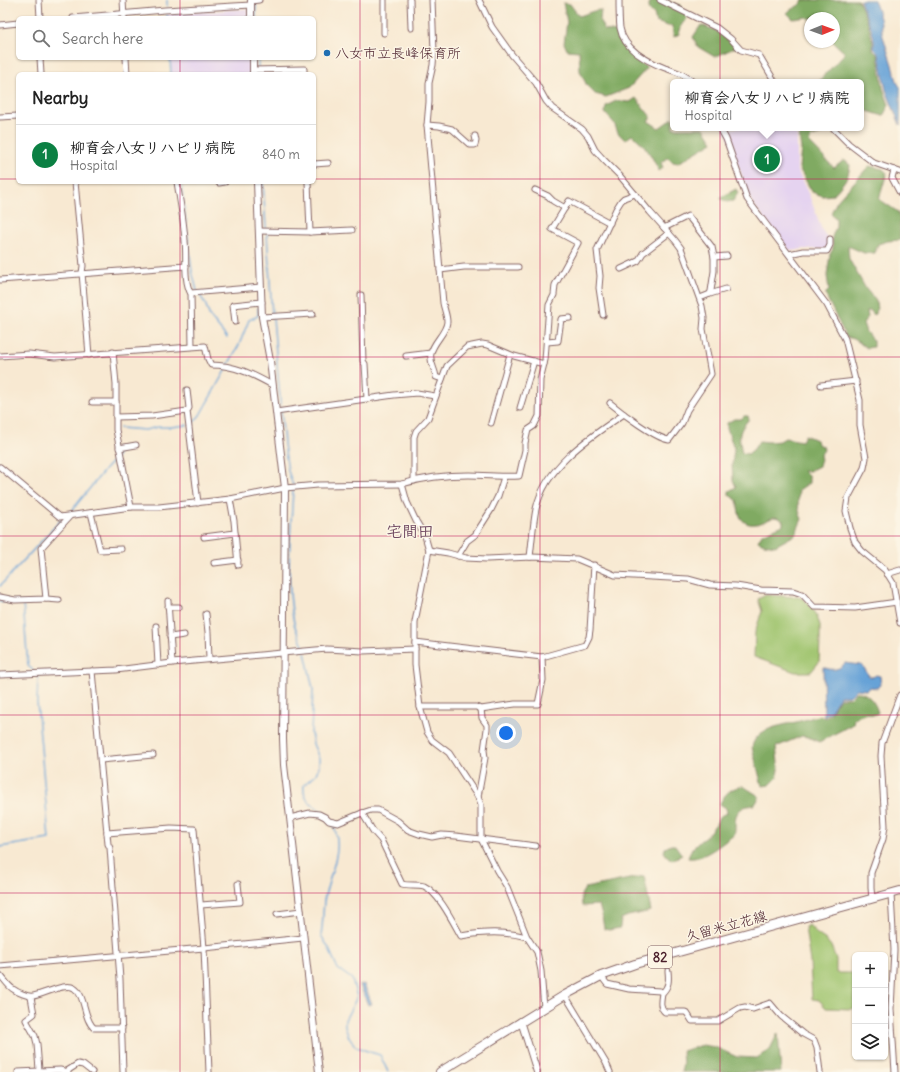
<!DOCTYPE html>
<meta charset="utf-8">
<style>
body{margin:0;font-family:Delius,"Klee One",sans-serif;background:#f2f2f2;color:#222}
.controls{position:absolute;right:12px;bottom:12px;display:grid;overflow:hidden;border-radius:6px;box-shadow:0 1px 3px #0004}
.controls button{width:36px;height:36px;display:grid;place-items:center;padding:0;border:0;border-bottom:1px solid #e0e0e0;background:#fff;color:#222;font:20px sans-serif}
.compass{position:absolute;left:804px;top:12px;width:36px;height:36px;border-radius:50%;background:#fff;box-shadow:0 1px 3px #0004;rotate:89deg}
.you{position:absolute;left:506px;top:733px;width:14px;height:14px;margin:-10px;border:3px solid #fff;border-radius:50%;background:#1a73e8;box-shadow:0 0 0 6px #1a73e833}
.badge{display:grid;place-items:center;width:26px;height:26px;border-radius:50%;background:#0b8043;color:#fff;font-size:13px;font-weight:700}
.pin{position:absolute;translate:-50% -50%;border:2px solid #fff;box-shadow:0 1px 4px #0006}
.popup{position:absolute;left:670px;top:79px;width:194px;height:52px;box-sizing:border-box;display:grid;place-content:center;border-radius:6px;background:#fff;filter:drop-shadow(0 1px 3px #0005);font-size:13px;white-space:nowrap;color:#767676}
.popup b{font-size:15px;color:#222}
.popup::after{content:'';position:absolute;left:50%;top:100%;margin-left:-8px;border:8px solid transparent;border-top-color:#fff}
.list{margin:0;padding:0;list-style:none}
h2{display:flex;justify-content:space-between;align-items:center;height:52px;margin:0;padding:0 16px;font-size:17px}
h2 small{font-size:13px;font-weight:400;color:#767676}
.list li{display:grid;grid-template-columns:26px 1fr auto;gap:12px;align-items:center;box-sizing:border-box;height:60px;padding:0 16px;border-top:1px solid #e0e0e0}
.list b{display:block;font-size:15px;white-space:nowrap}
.list p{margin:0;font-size:13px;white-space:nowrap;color:#767676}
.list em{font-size:13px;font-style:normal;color:#767676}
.icon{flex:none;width:22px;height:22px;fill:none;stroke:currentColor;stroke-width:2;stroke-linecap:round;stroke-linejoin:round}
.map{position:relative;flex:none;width:900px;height:1072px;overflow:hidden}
.search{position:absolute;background:#fff;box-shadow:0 1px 3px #0004;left:16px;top:16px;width:300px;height:44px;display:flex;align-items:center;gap:10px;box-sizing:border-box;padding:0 14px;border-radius:6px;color:#767676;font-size:15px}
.panel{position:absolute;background:#fff;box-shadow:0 1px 3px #0004;left:16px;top:72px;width:300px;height:112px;border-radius:6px}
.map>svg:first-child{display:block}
</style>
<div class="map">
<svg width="900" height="1072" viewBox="0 0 900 1072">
<rect width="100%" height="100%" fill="#fcf5e5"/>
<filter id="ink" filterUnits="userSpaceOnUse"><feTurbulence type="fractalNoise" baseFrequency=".025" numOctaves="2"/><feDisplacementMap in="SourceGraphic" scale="8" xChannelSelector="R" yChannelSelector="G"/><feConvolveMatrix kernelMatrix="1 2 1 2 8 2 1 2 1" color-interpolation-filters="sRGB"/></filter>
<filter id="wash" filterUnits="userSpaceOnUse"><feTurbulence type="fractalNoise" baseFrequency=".012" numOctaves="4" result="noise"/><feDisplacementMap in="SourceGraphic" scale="16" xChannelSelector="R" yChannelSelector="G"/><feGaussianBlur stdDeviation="0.9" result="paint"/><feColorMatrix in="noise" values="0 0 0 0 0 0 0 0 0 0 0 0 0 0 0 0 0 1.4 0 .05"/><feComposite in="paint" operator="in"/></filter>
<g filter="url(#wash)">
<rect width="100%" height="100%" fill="#f8e9d2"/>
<g fill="#e5d3f0">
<polygon points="246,9 248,10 249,18 168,18 167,14"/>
<polygon points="171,58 250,58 250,74 172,74"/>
<polygon points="723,128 795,128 797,137 797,169 811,200 822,230 829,240 829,244 826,249 804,249 790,251 751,201 728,137"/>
</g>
<g fill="#a0c56f" stroke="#75724d">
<polygon points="766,595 797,597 804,599 815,612 820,625 820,641 819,662 811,672 795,672 754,657 755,632 762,611 758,599"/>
<polygon points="809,925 817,934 826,940 831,946 836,959 836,973 855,973 855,1007 851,1009 826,1008 819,1000 812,999 810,962 805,927"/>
</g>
<g fill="#80aa62" stroke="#656446">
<polygon points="655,0 666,1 681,5 687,19 682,24 679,34 674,37 672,26 668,26 656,22 654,14 648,9 650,2"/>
<path d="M803 0H858L868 22 873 43V50L878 55 883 88 889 105 883 116 861 109V82H818L845 53 833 42 834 18H810V20L807 17 793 19 787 13C792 7 799 8 803 0Z"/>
<path d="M563 3 570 4 579 16C587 14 593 10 601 10L600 21 604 30 616 32 627 50 647 68 629 88 606 97 595 94 587 86 580 71 579 51 567 50 564 43 567 22Z"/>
<polygon points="701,25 715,30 736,47 715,57 698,47 693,37"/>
<path d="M636 98 651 117 648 121 659 128 673 118V128H704L713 142 678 163 673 162 668 158 661 162 663 168 659 171C651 155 646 145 632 135L625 140 618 133 614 123 605 113 606 106 616 101 630 102Z"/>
<path d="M798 128H824L826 131 822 134 811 137 809 142 834 168 844 160 850 165C849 178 842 185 833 195L823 196 812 192 799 168 801 149Z"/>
<polygon points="869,166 883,169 887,173 879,199 898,212 900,221 900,240 888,241 878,244 875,253 864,253 848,246 849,259 866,289 876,301 877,310 874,315 871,311 867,311 868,317 863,323 866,332 873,341 873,347 867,348 853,339 846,337 825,294 829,290 827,276 830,254 833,249 832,237 836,227 836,219 831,213 837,201"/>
<polygon points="736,189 738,193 733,201 727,202 720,198"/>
<path d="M744 416H748L749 419C737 433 739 436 742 453L748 454 754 449 759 441 769 442 780 441 785 438 802 441 805 435 816 440 819 445 823 446 824 450 820 455 821 460 819 466 809 471H803L809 477V483L799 490C798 501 797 509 802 519L795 535 775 546 764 544 758 541 762 534 783 525V521L779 518 774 517C764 522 747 531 740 516 738 512 738 505 737 500L729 495V491L736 487 733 480 732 465 734 449 727 428V423L734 419H741Z"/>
<path d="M856 692C867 691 876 703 878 713L873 715 867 713 854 718 853 724 819 742 808 737 802 736 776 747 779 770 777 778 770 785 762 786 752 747C756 728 780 726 796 722 805 720 813 717 821 715L824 718 830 714 840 698H850Z"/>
<path d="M743 786 759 796C755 811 748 802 740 810 732 817 737 827 734 835 721 844 704 860 688 858L691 850 701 840H703L716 824 720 816 727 813 726 808 720 804C724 794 732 787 743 786Z"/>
<polygon points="671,845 675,845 682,855 672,860 668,857 664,852 665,848"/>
<polygon points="644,876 651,911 628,916 621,919 620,928 609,930 604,929 602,916 599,905 582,906 581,895 585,888"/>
<polygon points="778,1033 781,1072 681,1072 683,1064 682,1051 702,1045 715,1047 737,1057 757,1058 770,1049"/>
</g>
<g fill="#66a2d7" stroke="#586081">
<path d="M860 0H874C878 11 882 22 882 33L898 84 900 87V125L886 90 879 55 874 48C876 32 864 15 860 0Z"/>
<path d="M845 663 861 665 863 666 869 676 873 677 876 675 880 676 881 685 878 688 870 687 866 690 857 689 850 696H840L831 711 824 716 823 667C831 671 840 670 845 663Z"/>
<polygon points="364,984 372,1004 368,1005 360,985"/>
</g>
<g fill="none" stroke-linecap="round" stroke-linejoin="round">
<g stroke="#66a2d7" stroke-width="1.5">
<polyline points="167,0 167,7"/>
<polyline points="256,2 256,18"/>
<polyline points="167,14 167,18"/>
<polyline points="170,58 171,74"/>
<polyline points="258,58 258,68"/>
<polyline points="181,182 192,271 197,291"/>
<polyline points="263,182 266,229"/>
<polyline points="267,233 272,315"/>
<polyline points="199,294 205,303 210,317 227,338"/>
<polyline points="273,318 284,444 288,471 293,485"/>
<polyline points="228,365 239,345 249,320 258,316 258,308"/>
<polyline points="191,424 195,421 200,415 226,369"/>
<polyline points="120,428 145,430 158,427 171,427 187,425"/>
<path d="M293 489C291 533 285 579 294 623 296 632 302 640 304 649"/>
<polyline points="73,509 107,467 117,457 118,453"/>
<polyline points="0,586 61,520"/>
<polyline points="0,601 23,603 28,666 33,670"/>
<path d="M305 652 313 689 311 733 313 744 319 758V766L316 774 304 785C302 802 315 806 327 815L329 818"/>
<path d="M332 823C346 848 328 876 324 901 323 912 323 924 321 935L329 949 338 969 352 979 357 997 345 1020V1027L348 1035 355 1046 367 1051 380 1055 388 1072"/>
<polyline points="0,847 49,839 37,702 38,676"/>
</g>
</g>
</g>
<g filter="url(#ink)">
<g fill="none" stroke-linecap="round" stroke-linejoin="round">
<g stroke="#876665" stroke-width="7">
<g id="minor">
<polyline points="39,0 40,18"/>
<polyline points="123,0 124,18"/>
<polyline points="384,0 384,33"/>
<polyline points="410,0 411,28"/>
<path d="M432 0 434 52 433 65 429 83V102L427 125 443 303C444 309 447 315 447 322 446 333 434 341 431 353 429 362 435 368 436 377L442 379"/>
<path d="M479 0 492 27 512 55 536 83 546 101 552 108 582 129 588 136 595 150 604 160 620 176 650 212 675 240 681 248 702 306 704 318 703 329 711 374 687 410 682 423 669 440C655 438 622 413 610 403"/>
<path d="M619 0C619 9 619 19 620 28 624 50 647 61 665 68 676 72 685 74 693 82"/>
<polyline points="660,0 717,28 731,39 741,50 759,55 775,82"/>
<polyline points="251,1 259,0"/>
<polyline points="73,18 165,10 251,5"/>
<polyline points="0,25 18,23"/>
<polyline points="40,58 41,74"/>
<polyline points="126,58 127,74"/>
<polyline points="253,70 304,69 304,74"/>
<polyline points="0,117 18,116"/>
<polyline points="427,125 439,126 452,129 470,145 475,145 476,141 475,136"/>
<polyline points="720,128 726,139 747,199 827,305 845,339 860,400 860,425 866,458 864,468 848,498 846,511 850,528 855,542 862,551 885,570 893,583 900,623"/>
<polyline points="833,128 849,144 874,163 900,172"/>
<polyline points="314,164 328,163"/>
<polyline points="894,170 892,178 900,193"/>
<polyline points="75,182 83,266 82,273 89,355"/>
<path d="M177 182C180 202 184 221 185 241 187 257 183 280 191 294L192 346"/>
<polyline points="308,182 310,232"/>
<polyline points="219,183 225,182"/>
<polyline points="535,190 548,196 553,201 565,208"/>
<polyline points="664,228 688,216 712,247 714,257 714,271 711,291 710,294 700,298"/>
<polyline points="259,231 310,232 352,230"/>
<polyline points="789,254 803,251 827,251 830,245 830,239"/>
<polyline points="714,257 727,256"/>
<polyline points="621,269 638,261 643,253 669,233"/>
<polyline points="440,270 464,267 518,267"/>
<polyline points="0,280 186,266"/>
<polyline points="191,293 261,287"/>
<polyline points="710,294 726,289"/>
<polyline points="361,295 363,361 365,364 367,399"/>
<polyline points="603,315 599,288 600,276 597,250 616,209 621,201 624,198 635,194"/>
<polyline points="262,317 313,314"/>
<polyline points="235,322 233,305 262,302"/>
<polyline points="547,342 558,341 561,319 570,318"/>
<polyline points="113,352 116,384 116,430 131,507"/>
<path d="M0 356 29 354 55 357 205 346 208 359 211 365C235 365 252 374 272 385"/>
<polyline points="406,356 431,353"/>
<polyline points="821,385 856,381"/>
<polyline points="92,402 116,402"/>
<polyline points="520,408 534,361"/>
<polyline points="187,411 198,503"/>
<polyline points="276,412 394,395 417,393 435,396"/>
<polyline points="116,417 152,416 187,411 189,408 187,390"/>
<polyline points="491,423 509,358"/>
<polyline points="119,448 136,445"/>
<path d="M0 467 60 517 131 507H159L230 499 285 488 318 485 402 484C422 478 448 475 469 475 486 475 502 477 519 476L525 450V443L528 430 534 426 539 416 540 380 545 360 549 305 554 295 555 285 578 243 552 229 569 201 610 223"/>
<polyline points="414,481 414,437 416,431 428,418 447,366 467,347 482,344 488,345 514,356 544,364"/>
<polyline points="402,484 407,502 416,521 425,536 429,550 415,622 415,665 420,707 427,732 432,740 449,753 478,797 481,805 481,839 497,871 507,887 527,937 537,952 541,971 544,1008"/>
<polyline points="230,499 234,521 238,565"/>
<polyline points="91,513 100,550 121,549"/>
<polyline points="204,537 235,533"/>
<polyline points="429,550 448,553 466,558 487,559 532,557 577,559 615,575 688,579 710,585 736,586 761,590 793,591 802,594 814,607 855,608 897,602"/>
<polyline points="458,556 467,541 475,535 491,510 498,496 504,477"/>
<path d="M530 557C532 541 533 524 536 509 545 466 590 437 624 414"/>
<polyline points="214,563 238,560"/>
<polyline points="887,574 900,570"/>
<polyline points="0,597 15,600 46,599 41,548 70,516"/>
<polyline points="46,599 59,600"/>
<polyline points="168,601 172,663"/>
<polyline points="168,607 179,607"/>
<polyline points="206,614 208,632 209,659"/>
<polyline points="156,626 158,665"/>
<polyline points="170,637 184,635"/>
<polyline points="415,642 542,657 585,645 589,637 590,630 594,565"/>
<polyline points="92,671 108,844 110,848 120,979 123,1072"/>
<polyline points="0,675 116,670 172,663 327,649 363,651 415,649"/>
<polyline points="420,707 476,707 481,709 515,704 538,704 543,680 542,657"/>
<polyline points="101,760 153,755"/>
<polyline points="478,797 485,758 484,750 487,729 487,725 482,718 481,709"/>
<path d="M362 813 373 831 381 840 402 884C409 886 417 884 424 886 439 893 453 922 461 936 484 932 504 931 527 937"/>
<polyline points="290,818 310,813 319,814 325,817 329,821 338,823 362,813 371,810 378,810 398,821 408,830 419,834 432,837 442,835 456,836 536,846"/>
<polyline points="107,833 171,828 194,829 204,948 209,1072"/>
<polyline points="891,894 894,950 891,1009 895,1072"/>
<polyline points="872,899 871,888 871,873 883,839 885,826 881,756 882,743 900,695"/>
<polyline points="201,905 240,902 238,884"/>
<polyline points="277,914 301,911"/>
<polyline points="0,966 204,948 303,938"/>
<path d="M0 975C4 979 8 986 13 989 17 992 28 997 33 996 43 995 65 982 74 988 86 995 83 1019 94 1028H122"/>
<path d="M601 976 607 984 629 989 660 991 662 993C661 1000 659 1007 665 1012H685L687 1013 692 1021H718L740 1008 745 1007 753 1009 770 1003 781 1016 803 1034 814 1040 817 1048 820 1072"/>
<path d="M662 993C669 987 669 980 668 971"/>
<polyline points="565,995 606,1063 610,1072"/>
<polyline points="31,997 34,1014 26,1020 35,1036 37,1044 39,1070"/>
<polyline points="67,1071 78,1064 83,1065 92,1072"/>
<polyline points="18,1072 60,1070 68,1072"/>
</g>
</g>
<g stroke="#876665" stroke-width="8">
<g id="tertiary">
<polyline points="251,0 251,18"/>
<polyline points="253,58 253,74"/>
<polyline points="257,182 262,317 270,361 285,488 283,739 284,765 319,1072"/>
<polyline points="521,1021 537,1072"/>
</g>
</g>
<g stroke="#876665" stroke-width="10">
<polyline id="primary" points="440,1072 565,995 601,976 635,964 900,891"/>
</g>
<use href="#minor" stroke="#fff" stroke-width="5"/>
<use href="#tertiary" stroke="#fff" stroke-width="6"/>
<use href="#primary" stroke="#fff" stroke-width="8"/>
</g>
</g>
<path fill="none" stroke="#c2185b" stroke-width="1" stroke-opacity="0.55" d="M180 0V18M360 0V1072M540 0V1072M720 0V1072M180 58V74M0 179H18M314 179H900M180 182V1072M0 357H900M0 536H900M0 715H900M0 893H900"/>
<circle fill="#1f6fb2" stroke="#fcf5e5" stroke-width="1.5" cx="327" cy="53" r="4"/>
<g text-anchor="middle" stroke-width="3" stroke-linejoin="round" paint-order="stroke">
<rect fill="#fcf5e5" stroke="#7f5f63" stroke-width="1" x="648" y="946" width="24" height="22" rx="3"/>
<g font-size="13" font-weight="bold" fill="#4a1f2b">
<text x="660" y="962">82</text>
</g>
<g font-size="14" fill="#4a1f2b" stroke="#fcf5e5" text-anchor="start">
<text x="335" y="58">八女市立長峰保育所</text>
</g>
<g font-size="14" fill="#4a1f2b" stroke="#fcf5e5">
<text transform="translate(726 926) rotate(-15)" y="5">久留米立花線</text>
</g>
<g font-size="16" font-weight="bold" fill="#724c64" stroke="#fcf5e5">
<text x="410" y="537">宅間田</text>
</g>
</g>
</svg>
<div class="controls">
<button>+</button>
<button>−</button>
<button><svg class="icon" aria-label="layers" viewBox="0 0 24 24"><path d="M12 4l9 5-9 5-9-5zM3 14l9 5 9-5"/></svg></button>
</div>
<svg class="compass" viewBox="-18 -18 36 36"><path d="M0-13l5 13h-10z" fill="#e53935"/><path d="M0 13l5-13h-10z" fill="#767676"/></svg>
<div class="you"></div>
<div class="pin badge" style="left:767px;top:159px">1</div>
<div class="popup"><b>柳育会八女リハビリ病院</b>Hospital</div>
<div class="search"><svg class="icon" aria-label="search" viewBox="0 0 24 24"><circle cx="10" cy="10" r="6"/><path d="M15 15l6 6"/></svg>Search here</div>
<section class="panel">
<h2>Nearby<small></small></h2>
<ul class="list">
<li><span class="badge">1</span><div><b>柳育会八女リハビリ病院</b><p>Hospital</p></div><em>840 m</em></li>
</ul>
</section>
</div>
